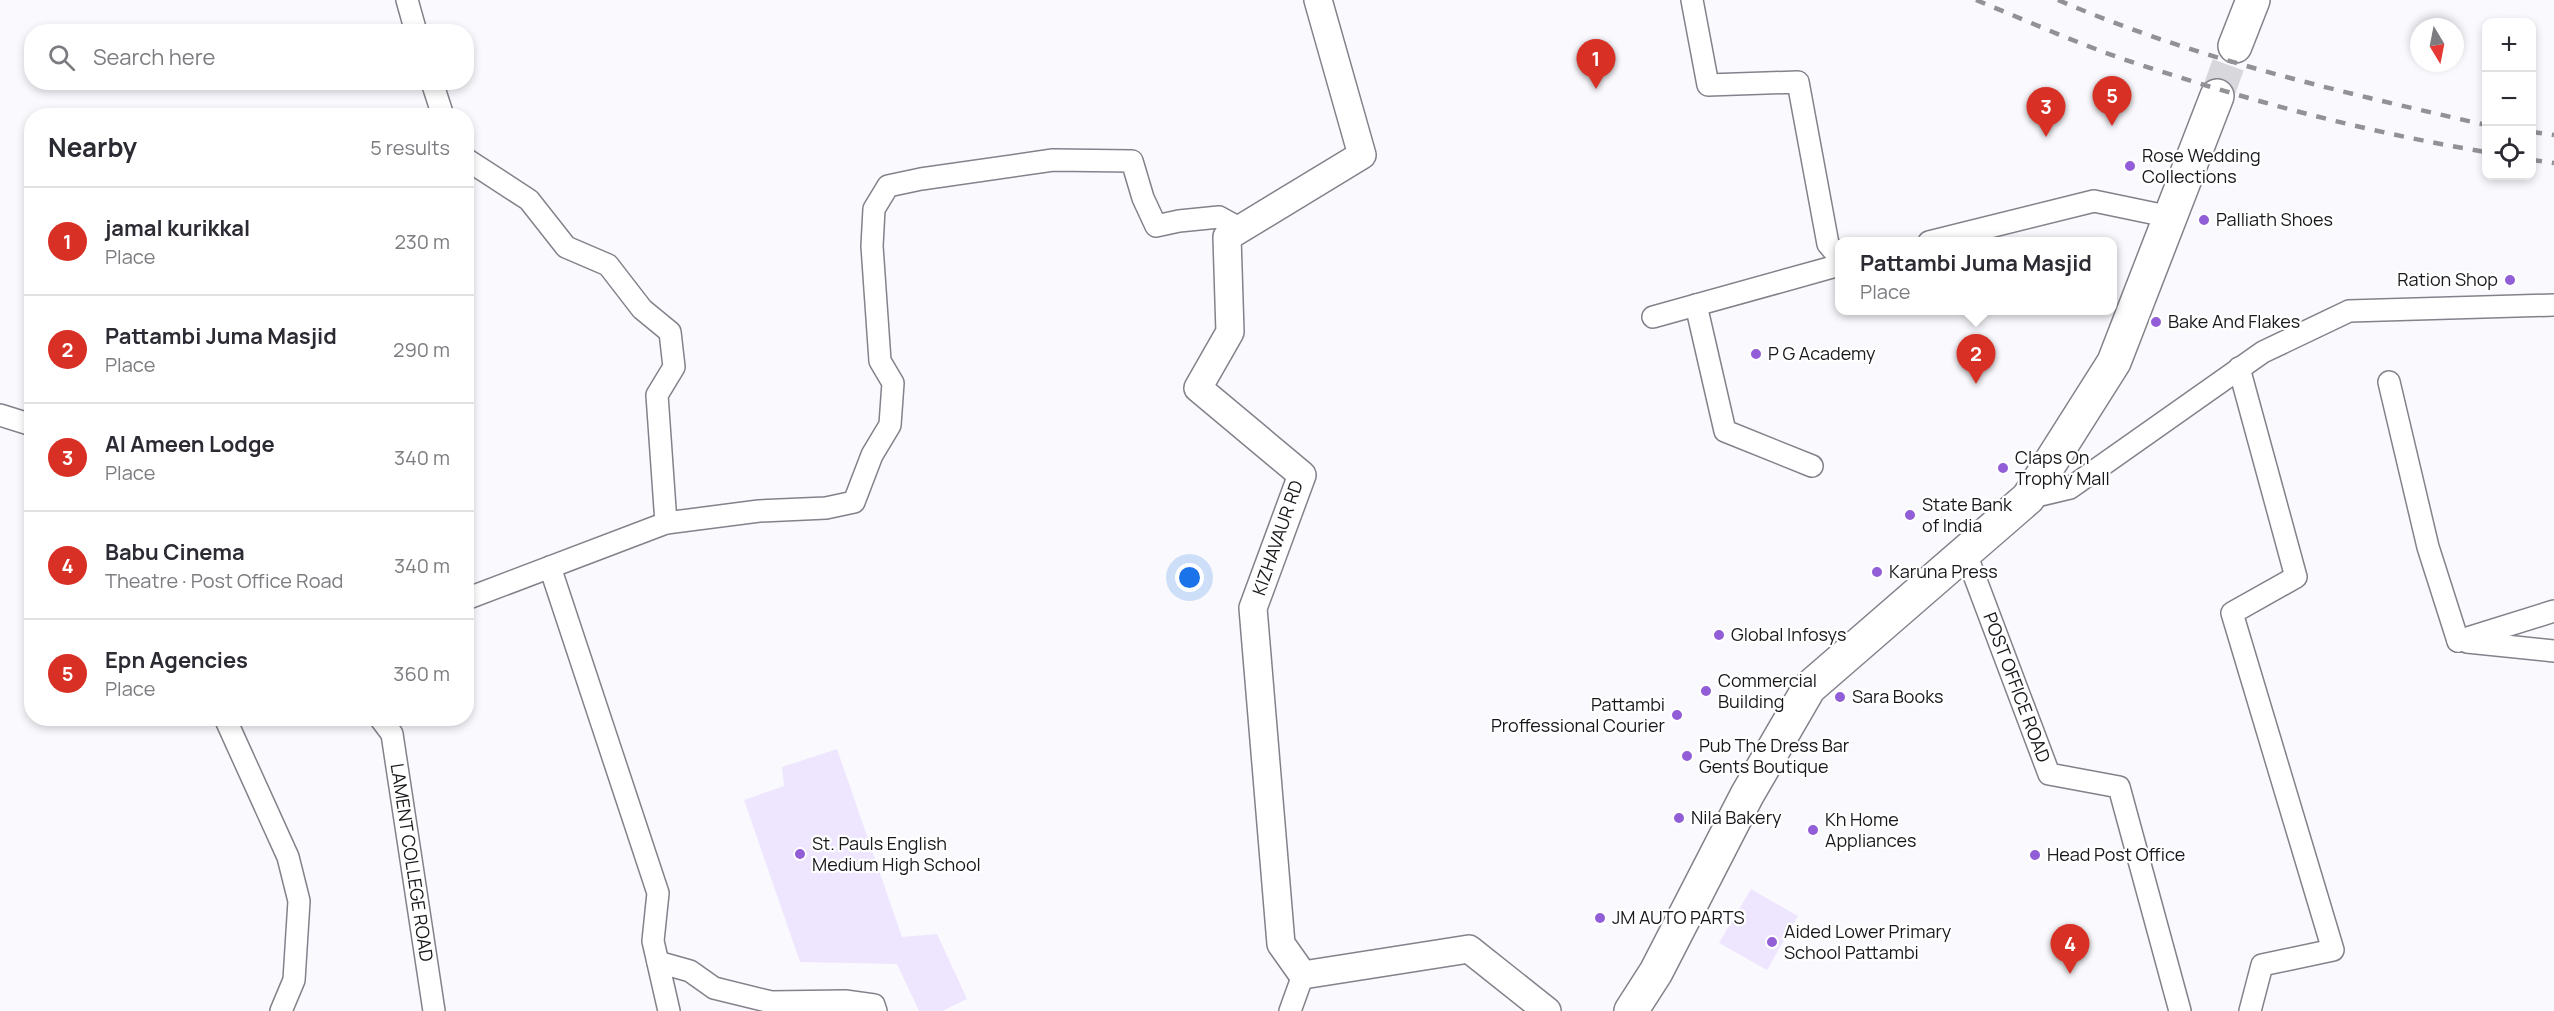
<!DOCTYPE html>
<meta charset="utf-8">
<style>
body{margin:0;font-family:Manrope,sans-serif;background:#f2f2f3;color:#2b2b33}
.controls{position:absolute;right:18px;top:18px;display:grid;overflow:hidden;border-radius:12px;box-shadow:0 3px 9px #0003}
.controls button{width:54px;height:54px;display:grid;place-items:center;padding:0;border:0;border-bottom:2px solid #e1e1e2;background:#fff;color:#2b2b33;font:30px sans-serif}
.compass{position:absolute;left:2410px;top:18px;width:54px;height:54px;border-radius:50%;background:#fff;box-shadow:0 3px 9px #0003;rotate:170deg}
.you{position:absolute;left:1190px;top:578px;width:21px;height:21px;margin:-15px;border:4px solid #fff;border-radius:50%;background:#1a73e8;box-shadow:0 0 0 9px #1a73e833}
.badge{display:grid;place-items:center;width:39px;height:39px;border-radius:50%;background:#d93025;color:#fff;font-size:20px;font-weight:700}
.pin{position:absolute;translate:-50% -50px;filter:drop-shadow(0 2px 3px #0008)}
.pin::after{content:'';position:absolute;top:32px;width:21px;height:18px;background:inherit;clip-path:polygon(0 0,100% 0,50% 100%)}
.popup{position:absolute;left:1835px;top:237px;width:282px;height:78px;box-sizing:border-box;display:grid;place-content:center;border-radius:12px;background:#fff;filter:drop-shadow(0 2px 4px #0005);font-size:20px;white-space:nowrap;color:#7c7c81}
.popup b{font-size:22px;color:#2b2b33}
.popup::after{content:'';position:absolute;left:50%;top:100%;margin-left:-12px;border:12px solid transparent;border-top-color:#fff}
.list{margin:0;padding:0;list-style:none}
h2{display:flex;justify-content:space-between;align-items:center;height:78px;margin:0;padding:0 24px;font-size:26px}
h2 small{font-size:20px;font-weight:400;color:#7c7c81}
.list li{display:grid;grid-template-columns:39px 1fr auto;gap:18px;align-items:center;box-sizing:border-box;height:108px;padding:0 24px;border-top:2px solid #e1e1e2}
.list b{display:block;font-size:22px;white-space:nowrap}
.list p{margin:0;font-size:20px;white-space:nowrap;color:#7c7c81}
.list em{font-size:20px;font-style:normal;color:#7c7c81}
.icon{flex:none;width:33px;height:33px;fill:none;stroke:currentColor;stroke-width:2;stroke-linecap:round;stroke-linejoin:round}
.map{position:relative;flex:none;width:2554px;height:1011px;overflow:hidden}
.search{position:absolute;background:#fff;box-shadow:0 3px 9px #0003;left:24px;top:24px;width:450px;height:66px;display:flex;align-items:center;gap:15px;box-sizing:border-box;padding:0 21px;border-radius:24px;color:#7c7c81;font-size:22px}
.panel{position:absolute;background:#fff;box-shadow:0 3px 9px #0003;left:24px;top:108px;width:450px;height:618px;border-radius:24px}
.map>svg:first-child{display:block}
</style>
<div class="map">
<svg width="2554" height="1011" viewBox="0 0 2554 1011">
<rect width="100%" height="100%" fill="#faf9fd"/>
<g fill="#eee6ff">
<polygon points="837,749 902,937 937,934 967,999 942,1011 919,1011 897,964 800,962 744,800 784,786 782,767"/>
<polygon points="1751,889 1798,916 1767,970 1719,943"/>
</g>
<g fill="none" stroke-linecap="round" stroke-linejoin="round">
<polyline stroke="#d8d7db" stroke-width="33" stroke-dasharray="33 16" stroke-linecap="butt" points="2217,96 2235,46"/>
<g stroke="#84818b" stroke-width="24">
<g id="minor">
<polyline points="407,0 416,32"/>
<polyline points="1692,0 1708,85 1798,82 1828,244 1840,258"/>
<polyline points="432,82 443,116"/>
<polyline points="466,159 529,200 566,247 608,265 642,309 670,332 674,367 657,395 666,523"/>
<polyline points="1929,242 2094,201 2171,217"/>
<polyline points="1696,305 1725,431 1812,466"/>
<polyline points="1653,317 1840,265"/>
<polyline points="2239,368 2296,577 2232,613 2333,950 2262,965 2250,1011"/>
<polyline points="2389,382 2428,547 2458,641"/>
<polyline points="0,415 32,425"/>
<polyline points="2028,498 2070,488 2263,352 2349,311 2554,305"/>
<path id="s1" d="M1965 551 2049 774 2119 787 2180 1011"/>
<polyline points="550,567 658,893 653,941 669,1011"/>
<polyline points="466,599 666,523 759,511 826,508 854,502 872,455 890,425 893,383 880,361 872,246 874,209 888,186 921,179 1053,160 1132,161 1143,198 1156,226 1179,221 1219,217 1241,229"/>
<polyline points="2458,641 2554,611"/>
<polyline points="2467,642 2554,651"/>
<polyline points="225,718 288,857 299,901 294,980 281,1011"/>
<path id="s2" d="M380 718 392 734 434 1011"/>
<polyline points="658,962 690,971 714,988 771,1002 845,1001 874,1005 876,1011"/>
<polyline points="1290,1011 1303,975"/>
</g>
</g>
<g stroke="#84818b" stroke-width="30">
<polyline id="tertiary" points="1318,0 1362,155 1227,237 1230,332 1198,388 1302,475 1253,608 1281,944 1303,975 1469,949 1547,1011"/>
</g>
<g stroke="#84818b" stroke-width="36">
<g id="primary">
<polyline points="2235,46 2253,0"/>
<polyline points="1631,1011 1656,972 1747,795 1809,688 2028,498 2114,362 2217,96"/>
</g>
</g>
<use href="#minor" stroke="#fff" stroke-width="21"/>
<use href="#tertiary" stroke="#fff" stroke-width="27"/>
<use href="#primary" stroke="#fff" stroke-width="33"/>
<g stroke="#929195" stroke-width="4.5" stroke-dasharray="10 10" stroke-linecap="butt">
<path d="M1976 0C2030 22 2085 47 2141 65 2254 102 2370 133 2486 152"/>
<path d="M2058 0C2195 59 2341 92 2486 125"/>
<polyline points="2532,132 2554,135"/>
<polyline points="2532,160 2554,163"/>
</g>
</g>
<g fill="#925ed7" stroke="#fff" stroke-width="2">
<circle cx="2130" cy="166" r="6"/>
<circle cx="2204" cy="220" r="6"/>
<circle cx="2510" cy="280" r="6"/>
<circle cx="2156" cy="322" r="6"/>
<circle cx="1756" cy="354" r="6"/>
<circle cx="2003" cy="468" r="6"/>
<circle cx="1910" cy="515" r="6"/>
<circle cx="1877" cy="572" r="6"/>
<circle cx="1719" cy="635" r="6"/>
<circle cx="1706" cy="691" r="6"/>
<circle cx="1840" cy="697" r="6"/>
<circle cx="1677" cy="715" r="6"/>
<circle cx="1687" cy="756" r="6"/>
<circle cx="1679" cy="818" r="6"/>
<circle cx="1813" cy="830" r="6"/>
<circle cx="800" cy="854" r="6"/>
<circle cx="2035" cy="855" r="6"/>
<circle cx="1600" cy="918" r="6"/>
<circle cx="1772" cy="942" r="6"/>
</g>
<g text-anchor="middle" stroke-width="4.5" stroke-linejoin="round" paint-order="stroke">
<g font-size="18" fill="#19171b" stroke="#fff" text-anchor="start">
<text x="2142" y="162">Rose Wedding<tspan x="2142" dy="21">Collections</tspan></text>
<text x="2216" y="226">Palliath Shoes</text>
<text x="2498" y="286" text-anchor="end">Ration Shop</text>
<text x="2168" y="328">Bake And Flakes</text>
<text x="1768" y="360">P G Academy</text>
<text x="2015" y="464">Claps On<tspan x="2015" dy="21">Trophy Mall</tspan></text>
<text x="1922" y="511">State Bank<tspan x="1922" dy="21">of India</tspan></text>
<text x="1889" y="578">Karuna Press</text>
<text x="1731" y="641">Global Infosys</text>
<text x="1718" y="687">Commercial<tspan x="1718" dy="21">Building</tspan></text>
<text x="1852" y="703">Sara Books</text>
<text x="1665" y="711" text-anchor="end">Pattambi<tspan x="1665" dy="21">Proffessional Courier</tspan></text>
<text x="1699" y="752">Pub The Dress Bar<tspan x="1699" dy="21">Gents Boutique</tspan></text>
<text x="1691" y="824">Nila Bakery</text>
<text x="1825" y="826">Kh Home<tspan x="1825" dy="21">Appliances</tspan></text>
<text x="812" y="850">St. Pauls English<tspan x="812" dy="21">Medium High School</tspan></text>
<text x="2047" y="861">Head Post Office</text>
<text x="1612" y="924">JM AUTO PARTS</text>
<text x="1784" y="938">Aided Lower Primary<tspan x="1784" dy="21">School Pattambi</tspan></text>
</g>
<g font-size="18" fill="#19171b" stroke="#fff">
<text transform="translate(1278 538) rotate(-71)" y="6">KIZHAVAUR RD</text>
<text dy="6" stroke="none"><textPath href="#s1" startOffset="146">POST OFFICE ROAD</textPath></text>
<text dy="6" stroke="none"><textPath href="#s2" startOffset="150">LAMENT COLLEGE ROAD</textPath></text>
</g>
</g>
</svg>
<div class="controls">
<button>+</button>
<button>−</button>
<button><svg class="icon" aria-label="locate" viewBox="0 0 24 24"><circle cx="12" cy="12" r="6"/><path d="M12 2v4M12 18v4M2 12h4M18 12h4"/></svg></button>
</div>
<svg class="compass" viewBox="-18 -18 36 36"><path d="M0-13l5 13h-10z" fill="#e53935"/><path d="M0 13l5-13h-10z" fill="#7c7c81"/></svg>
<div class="you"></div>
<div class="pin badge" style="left:1596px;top:89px">1</div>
<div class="pin badge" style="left:1976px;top:384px">2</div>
<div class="popup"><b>Pattambi Juma Masjid</b>Place</div>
<div class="pin badge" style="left:2046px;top:137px">3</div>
<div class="pin badge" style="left:2070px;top:974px">4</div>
<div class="pin badge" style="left:2112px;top:126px">5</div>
<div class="search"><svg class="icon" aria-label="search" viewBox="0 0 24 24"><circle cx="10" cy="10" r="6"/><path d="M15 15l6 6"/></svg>Search here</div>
<section class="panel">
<h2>Nearby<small>5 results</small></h2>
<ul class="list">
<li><span class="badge">1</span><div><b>jamal kurikkal</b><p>Place</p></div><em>230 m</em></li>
<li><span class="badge">2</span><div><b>Pattambi Juma Masjid</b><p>Place</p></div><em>290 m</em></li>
<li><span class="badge">3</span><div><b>Al Ameen Lodge</b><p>Place</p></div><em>340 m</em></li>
<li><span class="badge">4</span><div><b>Babu Cinema</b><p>Theatre · Post Office Road</p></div><em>340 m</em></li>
<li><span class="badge">5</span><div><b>Epn Agencies</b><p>Place</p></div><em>360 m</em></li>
</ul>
</section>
</div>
